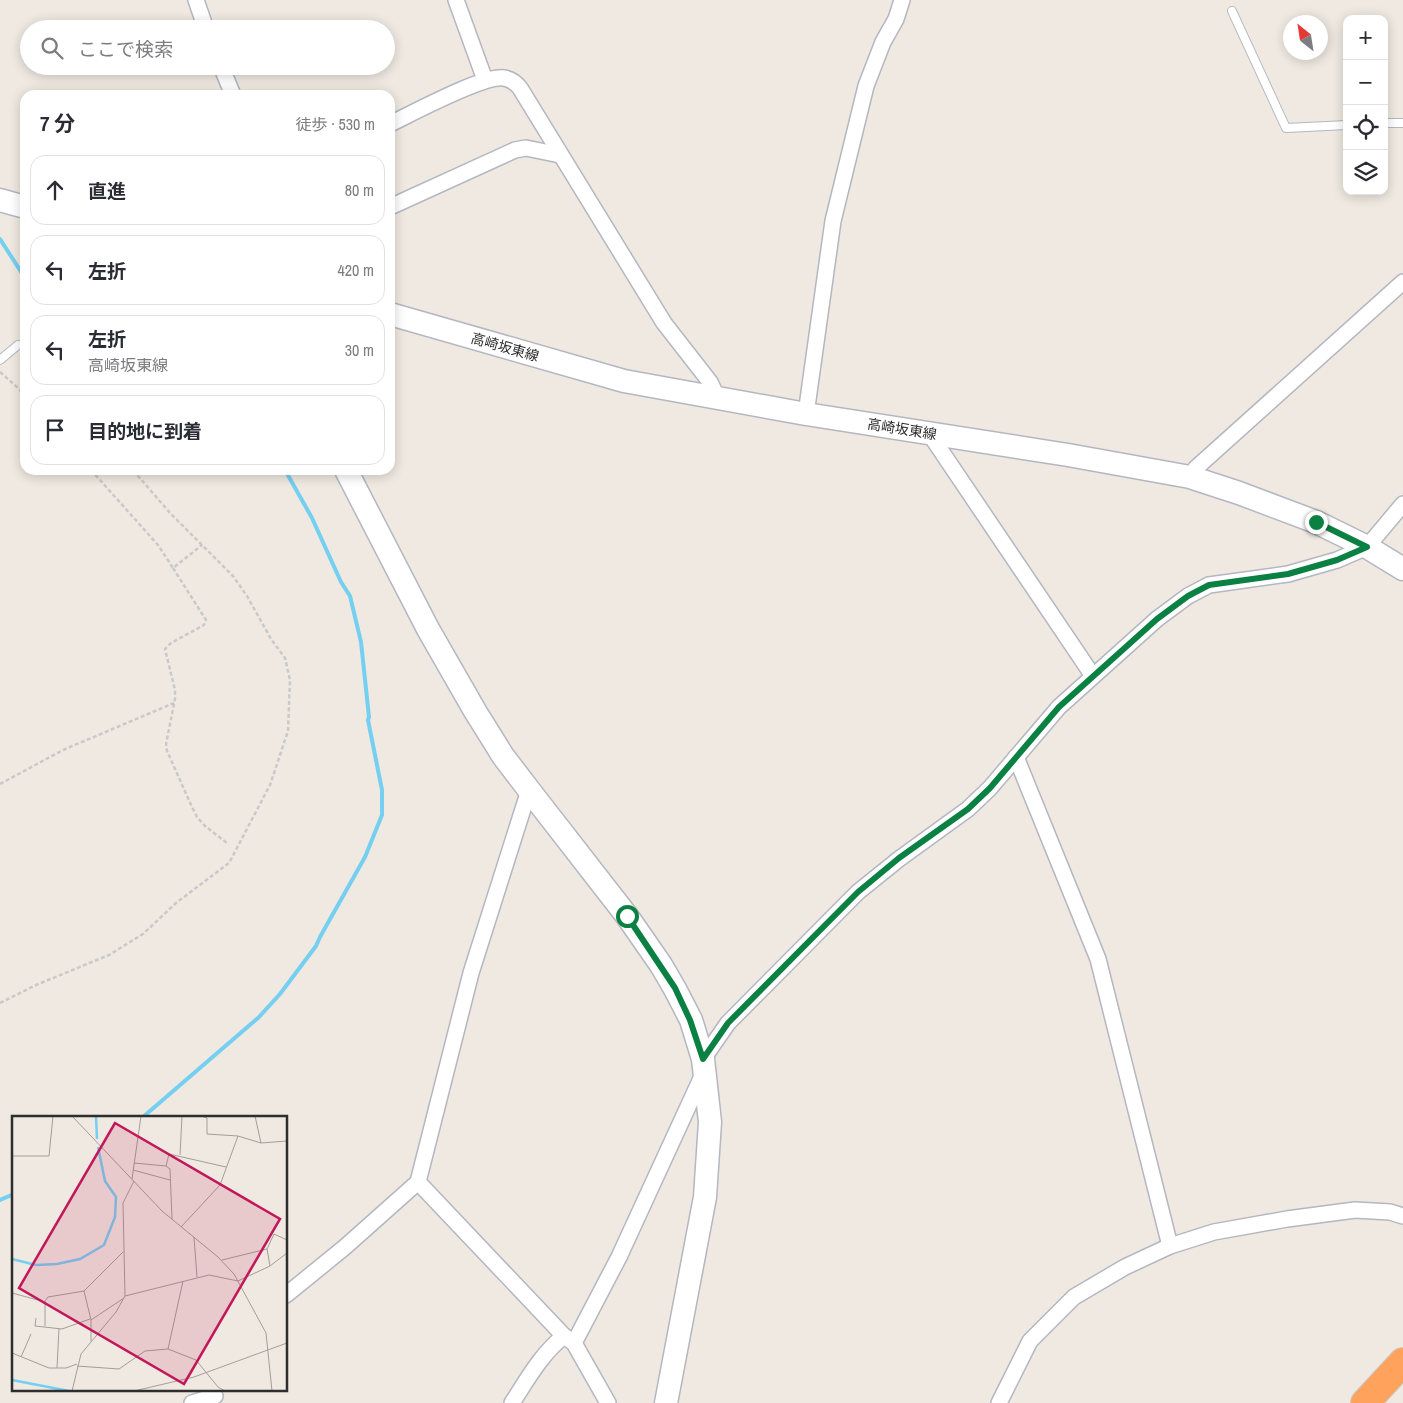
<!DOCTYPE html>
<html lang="ja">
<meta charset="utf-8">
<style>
body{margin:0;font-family:"Archivo Narrow","Noto Sans JP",sans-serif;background:#f7f7f7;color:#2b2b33}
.controls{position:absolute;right:15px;top:15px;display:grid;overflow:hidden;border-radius:10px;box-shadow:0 2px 12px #0003}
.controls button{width:45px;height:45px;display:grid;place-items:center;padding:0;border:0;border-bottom:1px solid #e1e1e2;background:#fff;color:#2b2b33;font:25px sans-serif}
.compass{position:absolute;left:1283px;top:15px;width:45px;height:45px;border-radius:50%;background:#fff;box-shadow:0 2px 12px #0003;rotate:330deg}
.stop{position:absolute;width:15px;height:15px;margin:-11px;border:4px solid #0b8043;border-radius:50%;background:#fff}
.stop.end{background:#0b8043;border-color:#fff;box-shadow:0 1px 5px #0008}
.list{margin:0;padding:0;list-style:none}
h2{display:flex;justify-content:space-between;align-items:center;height:65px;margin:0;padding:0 20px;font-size:21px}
h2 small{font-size:16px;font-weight:400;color:#7c7c81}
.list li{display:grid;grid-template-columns:32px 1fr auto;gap:15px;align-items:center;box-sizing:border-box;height:70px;margin:0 10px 10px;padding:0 10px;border:1px solid #e1e1e2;border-radius:15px}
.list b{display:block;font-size:19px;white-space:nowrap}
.list p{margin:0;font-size:16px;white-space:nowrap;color:#7c7c81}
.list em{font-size:16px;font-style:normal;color:#7c7c81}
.icon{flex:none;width:28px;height:28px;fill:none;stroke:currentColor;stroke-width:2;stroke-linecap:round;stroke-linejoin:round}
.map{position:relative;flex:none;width:1403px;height:1403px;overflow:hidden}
.search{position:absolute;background:#fff;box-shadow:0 2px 12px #0003;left:20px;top:20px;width:375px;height:55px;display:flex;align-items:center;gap:12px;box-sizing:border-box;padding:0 18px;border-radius:28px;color:#7c7c81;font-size:19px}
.panel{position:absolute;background:#fff;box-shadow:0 2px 12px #0003;left:20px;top:90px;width:375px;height:385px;border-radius:15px}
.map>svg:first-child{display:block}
</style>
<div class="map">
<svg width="1403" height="1403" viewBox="0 0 1403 1403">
<rect width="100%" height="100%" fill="#efe9e1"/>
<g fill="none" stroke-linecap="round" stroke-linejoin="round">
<g stroke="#75cff0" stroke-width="4">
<polyline points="0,239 25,278"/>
<polyline points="143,1117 258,1018 280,994 316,946 320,937 365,857 382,815 382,790 368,720 369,717 361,642 350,596 341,582 312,518 285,470"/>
<polyline points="0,1200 14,1194"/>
</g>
<g stroke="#b4b7c1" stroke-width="10">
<g id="lane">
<polyline points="1232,11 1286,128 1347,125"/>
<polyline points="1384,123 1403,123"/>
<polyline points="0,360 18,345"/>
</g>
</g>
<g stroke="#b4b7c1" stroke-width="18">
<g id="street">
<polyline points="196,0 206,29"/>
<polyline points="456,0 485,80"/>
<polyline points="221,66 233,95"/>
<path d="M390 124C413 113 483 75 504 78 511 79 516 83 520 88L664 323 710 382 718 399"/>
<polyline points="390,207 515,150 526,148 560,155"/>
<polyline points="806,414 833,221 866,86 883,42 896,19 902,0"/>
<polyline points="929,433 1093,676"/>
<polyline points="1190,477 1196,468 1403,282"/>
<polyline points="1016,757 1098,959 1170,1246"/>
<polyline points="703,1059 728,1023 858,892 899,859 968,809 990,788 1059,707 1157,619 1188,596 1209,585 1288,574 1337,560 1367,547 1403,504"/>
<polyline points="418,1182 564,1336 574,1343 608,1403"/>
<polyline points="286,1295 345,1247 418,1182 471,973 529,790"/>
<polyline points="574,1343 619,1257 704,1072"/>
<polyline points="192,1403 215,1396"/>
<path d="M512 1403C527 1380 541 1354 564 1336"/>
<polyline points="999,1403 1030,1341 1074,1297 1125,1267 1170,1246 1214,1232 1287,1219 1355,1210 1390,1212 1403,1216"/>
</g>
</g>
<g stroke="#b4b7c1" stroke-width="25">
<g id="secondary">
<polyline points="0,200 25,207"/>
<polyline points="390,314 624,381 806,414 1068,455 1190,477 1239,493 1316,522 1367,547 1403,569"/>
<polyline points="346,470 428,629 475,711 503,756 529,790 627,916 661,965 675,989 691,1020 703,1059 710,1122 705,1197 666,1403"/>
</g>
</g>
<g stroke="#c9c9c9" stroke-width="30">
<polyline id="highway" points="1365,1403 1403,1362"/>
</g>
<g stroke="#c9c9c9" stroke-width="2.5" stroke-dasharray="4 2.5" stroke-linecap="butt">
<polyline points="0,372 17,387 25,396"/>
<polyline points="91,470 158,545 173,568 202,545"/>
<polyline points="173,568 206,620 204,625 171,643 165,649 175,690 175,699 166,744 167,751 192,807 197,817 205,826 227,843"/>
<polyline points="0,784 63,750 174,703"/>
<polyline points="0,1003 36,985 109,955 143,934 176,903 229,863 270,785 288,731 290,680 285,658 271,639 247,596 233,576 170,513 133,470"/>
</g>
<use href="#lane" stroke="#fff" stroke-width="8"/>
<use href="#street" stroke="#fff" stroke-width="15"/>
<use href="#secondary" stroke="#fff" stroke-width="22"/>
<use href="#highway" stroke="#ffa35c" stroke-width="28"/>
</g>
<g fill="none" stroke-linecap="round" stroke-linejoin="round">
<polyline stroke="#0b8043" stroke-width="6" points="627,916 675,988 690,1020 703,1059 728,1023 858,892 899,858 968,809 990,788 1059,707 1157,619 1188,596 1209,585 1288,574 1337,560 1367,547 1316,522"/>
</g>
<g text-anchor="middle" stroke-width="4" stroke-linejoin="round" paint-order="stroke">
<g font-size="14" fill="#2e2e2e" stroke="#fff">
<text transform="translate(505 347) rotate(16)" y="5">高崎坂東線</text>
<text transform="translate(902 429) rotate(9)" y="5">高崎坂東線</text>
</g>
</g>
<g transform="translate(12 1116)">
<rect width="275" height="275" fill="#efe9e1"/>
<path fill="none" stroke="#75cff0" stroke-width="2.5" d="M84 0 85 23M0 143 24 149 45 148 68 143 92 129 103 101 104 81 93 65 86 31M0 264 57 275"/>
<path fill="none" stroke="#a29e99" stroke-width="1" d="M60 0 150 95 206 141 222 158 254 217 260 275M189 0 195 2V18L226 20M243 0 249 27 275 25M168 39 170 0M0 40H37L41 0M122 47 154 50M121 54 158 64M120 63 129 0M160 103 158 53 154 50 157 38 214 51M169 111 208 69 226 20 249 27M182 121 185 161M255 133 258 150M210 144 255 133 262 118 275 124M72 175 79 204V225M0 177 33 186M113 180 197 159 226 165 258 150 275 137M24 202 23 210 50 213 78 203M79 204 112 182M33 210V185L36 181 72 175 111 136M156 233 171 165M0 237 37 252H54L65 248M9 241 19 218M65 250 107 253 133 235 156 233 184 244 206 271 213 275M45 252 47 212M60 275 69 238 104 196 113 180 111 87 122 65M122 275 182 261 275 227"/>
<path fill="#c2185b" fill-opacity="0.15" stroke="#c2185b" stroke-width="2.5" d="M103 7 268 103 172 268 7 172Z"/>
<rect width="275" height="275" fill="none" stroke="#2e2e2e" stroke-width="2.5"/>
</g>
</svg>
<div class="controls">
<button>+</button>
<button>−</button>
<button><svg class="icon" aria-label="locate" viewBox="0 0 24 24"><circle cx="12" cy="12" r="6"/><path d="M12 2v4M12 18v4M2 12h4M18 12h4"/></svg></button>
<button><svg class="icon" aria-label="layers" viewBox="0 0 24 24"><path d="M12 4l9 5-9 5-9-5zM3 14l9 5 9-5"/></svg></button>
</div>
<svg class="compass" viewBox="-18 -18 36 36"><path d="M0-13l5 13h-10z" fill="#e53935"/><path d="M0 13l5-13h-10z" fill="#7c7c81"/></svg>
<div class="stop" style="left:627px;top:916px"></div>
<div class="stop end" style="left:1316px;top:522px"></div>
<div class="search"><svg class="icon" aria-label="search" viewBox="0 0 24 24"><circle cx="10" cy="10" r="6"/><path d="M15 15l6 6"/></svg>ここで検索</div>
<section class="panel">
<h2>7 分<small>徒歩 · 530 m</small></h2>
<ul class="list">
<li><svg class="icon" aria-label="ahead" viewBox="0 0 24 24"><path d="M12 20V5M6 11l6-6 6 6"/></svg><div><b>直進</b></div><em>80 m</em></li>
<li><svg class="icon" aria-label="left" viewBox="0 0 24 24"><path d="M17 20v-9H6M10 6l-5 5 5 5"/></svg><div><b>左折</b></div><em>420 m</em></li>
<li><svg class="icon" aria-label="left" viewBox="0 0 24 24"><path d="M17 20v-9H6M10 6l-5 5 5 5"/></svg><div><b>左折</b><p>高崎坂東線</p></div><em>30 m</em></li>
<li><svg class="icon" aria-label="arrive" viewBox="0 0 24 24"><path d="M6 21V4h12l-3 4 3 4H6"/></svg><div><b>目的地に到着</b></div></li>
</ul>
</section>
</div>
